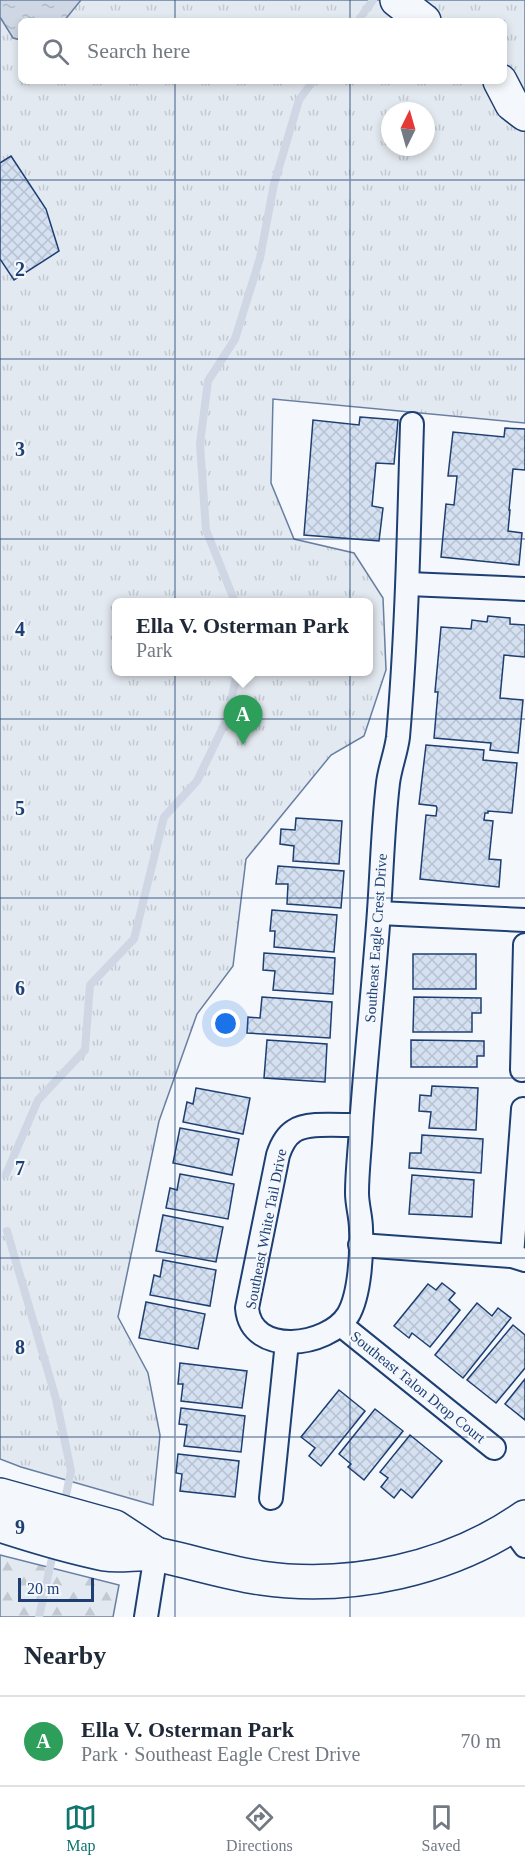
<!DOCTYPE html>
<meta charset="utf-8">
<style>
body{margin:0;font-family:Georgia,serif;background:#f2f2f3;color:#1f2937}
.compass{position:absolute;left:381px;top:102px;width:54px;height:54px;border-radius:50%;background:#fff;box-shadow:0 3px 9px #0003;rotate:5deg}
.scale{position:absolute;left:18px;bottom:15px;width:76px;box-sizing:border-box;padding-left:6px;border:3px solid #1d3f73;border-top:0;font-size:16px;line-height:21px;white-space:nowrap;color:#1d3f73;-webkit-text-stroke:4px #f4f7fb;paint-order:stroke}
.you{position:absolute;left:226px;top:1024px;width:21px;height:21px;margin:-15px;border:4px solid #fff;border-radius:50%;background:#1a73e8;box-shadow:0 0 0 9px #1a73e833}
.badge{display:grid;place-items:center;width:39px;height:39px;border-radius:50%;background:#0f766e;color:#fff;font-size:20px;font-weight:700}
.pin{position:absolute;translate:-50% -50px;filter:drop-shadow(0 2px 3px #0008)}
.pin::after{content:'';position:absolute;top:32px;width:21px;height:18px;background:inherit;clip-path:polygon(0 0,100% 0,50% 100%)}
.popup{position:absolute;left:112px;top:598px;width:261px;height:78px;box-sizing:border-box;display:grid;place-content:center;border-radius:9px;background:#fff;filter:drop-shadow(0 2px 4px #0005);font-size:20px;white-space:nowrap;color:#747a83}
.popup b{font-size:22px;color:#1f2937}
.popup::after{content:'';position:absolute;left:50%;top:100%;margin-left:-12px;border:12px solid transparent;border-top-color:#fff}
.list{margin:0;padding:0;list-style:none}
h2{display:flex;justify-content:space-between;align-items:center;height:78px;margin:0;padding:0 24px;font-size:26px}
h2 small{font-size:20px;font-weight:400;color:#747a83}
.list li{display:grid;grid-template-columns:39px 1fr auto;gap:18px;align-items:center;box-sizing:border-box;height:90px;padding:0 24px;border-top:2px solid #e0e1e3}
.list b{display:block;font-size:22px;white-space:nowrap}
.list p{margin:0;font-size:20px;white-space:nowrap;color:#747a83}
.list em{font-size:20px;font-style:normal;color:#747a83}
.icon{flex:none;width:33px;height:33px;fill:none;stroke:currentColor;stroke-width:2;stroke-linecap:round;stroke-linejoin:round}
.map{position:relative;flex:none;width:525px;height:1617px;overflow:hidden}
.search{position:absolute;background:#fff;box-shadow:0 3px 9px #0003;left:18px;right:18px;top:18px;height:66px;display:flex;align-items:center;gap:15px;box-sizing:border-box;padding:0 21px;border-radius:9px;color:#747a83;font-size:22px}
.sheet{height:168px;background:#fff}
nav{display:flex;justify-content:space-around;align-items:center;box-sizing:border-box;height:84px;border-top:2px solid #e0e1e3;background:#fff;font-size:16px;color:#747a83}
nav a{display:grid;justify-items:center;gap:3px}
nav .on{color:#0f766e}
.map>svg:first-child{display:block}
</style>
<div class="map">
<svg width="525" height="1617" viewBox="0 0 525 1617">
<defs>
<pattern id="grass-tufts" width="24" height="20" patternUnits="userSpaceOnUse" patternTransform="scale(1.5)"><rect width="24" height="20" fill="#e3e9f0"/><path d="M3 7l-1-3M5 7V3M7 7l1-3M15 17l-1-3M17 17v-4M19 17l1-3" fill="none" stroke="#c2c9d1"/></pattern>
<pattern id="forest-firs" width="22" height="20" patternUnits="userSpaceOnUse" patternTransform="scale(1.5)"><rect width="22" height="20" fill="#e3e9f0"/><path d="M5 1l3.5 6h-7zM16 11l3.5 6h-7z" fill="#c2c9d1"/></pattern>
<pattern id="water-ripples" width="26" height="14" patternUnits="userSpaceOnUse" patternTransform="scale(1.5)"><rect width="26" height="14" fill="#cfd7e4"/><path d="M2 4q2-2 4 0t4 0M15 11q2-2 4 0t4 0" fill="none" stroke="#b1bac7"/></pattern>
<pattern id="building-cross-hatch" width="8" height="8" patternUnits="userSpaceOnUse" patternTransform="scale(1.5)"><rect width="8" height="8" fill="#d5e0f0"/><path d="M0 0l8 8M0 8l8-8" fill="none" stroke="#b6c1d1"/></pattern>
</defs>
<rect width="100%" height="100%" fill="#f4f7fb"/>
<path fill="url(#grass-tufts)" stroke="#687fa3" stroke-width="1.5" fill-rule="evenodd" d="M0 0H525V423L273 399 271 483 294 539 354 553 383 598 386 670 364 736 331 755 246 859 233 966 197 1014 159 1121 118 1317 148 1373 160 1435 153 1505 21 1467 0 1459ZM21 21H504V81H21ZM390 111H426V147H390ZM117 602H369V672H117Z"/>
<polygon fill="url(#forest-firs)" stroke="#687fa3" stroke-width="1.5" points="0,1555 119,1585 113,1617 0,1617"/>
<polygon fill="url(#water-ripples)" stroke="#687fa3" stroke-width="1.5" points="0,0 81,0 64,21 21,21 21,40 13,38 0,17"/>
<g fill="none" stroke-linecap="round" stroke-linejoin="round">
<g stroke="#cfd7e4" stroke-width="8">
<polyline points="358,21 373,0"/>
<polyline points="235,602 206,530 200,444 208,381 235,339 260,258 274,184 299,100 313,81"/>
<polyline points="6,1174 38,1100 85,1050 90,985 134,939 164,817 197,781 228,717 237,672"/>
<polyline points="7,1231 56,1399 71,1471 64,1505"/>
<polyline points="39,1617 54,1549"/>
</g>
</g>
<g fill="url(#building-cross-hatch)" stroke="#1d3f73" stroke-width="1.5">
<polygon points="11,156 46,209 59,251 14,280 0,259 0,163"/>
<polygon points="360,417 398,420 394,464 376,463 372,506 383,508 379,541 304,535 313,420 359,425"/>
<polygon points="505,428 525,429 525,470 513,469 509,510 510,510 508,531 522,533 519,565 441,557 446,504 454,505 457,476 448,476 453,432 504,437"/>
<polygon points="488,616 510,618 510,624 525,625 525,657 504,655 500,698 523,700 518,753 490,750 491,743 434,738 438,692 435,692 441,627 471,629 472,620 487,622"/>
<polygon points="426,745 484,750 483,760 517,763 512,813 488,811 488,813 485,813 484,820 493,821 489,859 501,860 499,887 420,879 426,815 436,816 437,808 436,806 419,804"/>
<polygon points="296,818 342,821 339,864 293,861 294,846 280,844 281,829 295,830"/>
<polygon points="278,866 344,871 341,908 287,904 288,884 276,884"/>
<polygon points="272,910 337,915 334,952 274,947 275,931 270,931"/>
<polygon points="264,953 335,958 333,994 273,990 275,971 263,970"/>
<rect x="413" y="954" width="63" height="35"/>
<polygon points="262,997 332,1002 330,1038 247,1033 248,1017 260,1018"/>
<polygon points="414,997 481,998 481,1013 472,1013 472,1032 413,1032"/>
<polygon points="267,1040 327,1044 325,1082 264,1078"/>
<polygon points="411,1040 484,1041 484,1056 477,1056 477,1067 411,1067"/>
<polygon points="432,1086 478,1088 476,1130 429,1128 431,1112 419,1111 420,1095 431,1096"/>
<polygon points="196,1088 250,1098 243,1134 183,1122 187,1102 193,1104"/>
<polygon points="180,1128 239,1139 232,1175 173,1163"/>
<polygon points="422,1135 483,1139 481,1173 409,1168 410,1153 421,1153"/>
<polygon points="180,1174 234,1184 228,1219 166,1208 170,1188 177,1190"/>
<polygon points="412,1175 474,1180 472,1217 409,1214"/>
<polygon points="163,1215 223,1227 216,1262 156,1251"/>
<polygon points="163,1260 216,1270 210,1306 150,1295 154,1275 160,1277"/>
<polygon points="442,1283 455,1293 449,1300 460,1310 430,1347 412,1333 409,1338 394,1326 428,1284 436,1290"/>
<polygon points="146,1302 205,1314 198,1349 139,1338"/>
<polygon points="477,1303 492,1316 498,1308 511,1318 463,1378 435,1355"/>
<polygon points="513,1325 525,1335 525,1368 496,1403 467,1380"/>
<polygon points="180,1363 247,1371 242,1408 181,1401 183,1384 178,1384"/>
<polygon points="525,1379 525,1420 505,1404"/>
<polygon points="339,1390 365,1411 321,1466 309,1456 315,1448 301,1437"/>
<polygon points="181,1408 245,1416 241,1452 184,1446 187,1425 179,1424"/>
<polygon points="375,1409 403,1431 364,1480 348,1467 351,1464 339,1454"/>
<polygon points="410,1435 442,1461 412,1498 401,1489 394,1498 381,1487 388,1478 380,1472"/>
<polygon points="178,1454 239,1461 235,1497 180,1491 182,1474 176,1473"/>
</g>
<g fill="none" stroke-linecap="round" stroke-linejoin="round">
<g stroke="#1d3f73" stroke-width="26">
<g id="street">
<polyline points="408,584 525,589"/>
<polyline points="379,913 525,920"/>
<polyline points="522,1070 525,945"/>
<path d="M361 1125C343 1126 308 1121 294 1131 286 1136 281 1146 278 1155L247 1308C251 1357 328 1347 348 1315 360 1295 362 1252 361 1229 361 1217 357 1205 357 1193 357 1171 360 1149 361 1127 366 1055 374 983 379 911 382 868 383 825 388 783 390 767 396 753 398 737 407 633 409 528 412 424"/>
<polyline points="360,1245 512,1256 525,1260"/>
<polyline points="512,1256 523,1109"/>
<polyline points="341,1325 494,1448"/>
<polyline points="271,1498 287,1342"/>
<polyline points="511,1527 525,1546"/>
<polyline points="146,1617 156,1554"/>
</g>
</g>
<g stroke="#1d3f73" stroke-width="36">
<g id="secondary">
<polyline points="397,0 424,21"/>
<polyline points="500,81 512,104 525,114"/>
<polyline points="0,1495 115,1527 156,1554"/>
<path d="M0 1525C34 1536 70 1547 105 1554 123 1557 142 1551 159 1555 193 1562 227 1573 261 1578 350 1591 451 1569 525 1517"/>
</g>
</g>
<use href="#street" stroke="#f4f7fb" stroke-width="22"/>
<use href="#secondary" stroke="#f4f7fb" stroke-width="33"/>
</g>
<path fill="none" stroke="#1d3f73" stroke-width="1.5" stroke-opacity="0.55" d="M175 0V21M350 0V21M175 81V1617M350 81V1617M0 180H525M0 359H525M0 539H525M0 719H525M0 898H525M0 1078H525M0 1258H525M0 1437H525"/>
<g text-anchor="middle" stroke-width="4.5" stroke-linejoin="round" paint-order="stroke">
<g font-size="15" fill="#1d3f73" stroke="#f4f7fb">
<text transform="translate(376 938) rotate(-86)" y="5">Southeast Eagle Crest Drive</text>
<text transform="translate(266 1229) rotate(-79)" y="5">Southeast White Tail Drive</text>
<text transform="translate(418 1387) rotate(39)" y="5">Southeast Talon Drop Court</text>
</g>
</g>
<g font-size="20" text-anchor="middle" font-weight="bold" fill="#1d3f73" stroke="#f4f7fb" stroke-width="4.5" stroke-linejoin="round" paint-order="stroke">
<text x="20" y="276">2</text>
<text x="20" y="456">3</text>
<text x="20" y="636">4</text>
<text x="20" y="815">5</text>
<text x="20" y="995">6</text>
<text x="20" y="1175">7</text>
<text x="20" y="1354">8</text>
<text x="20" y="1534">9</text>
</g>
</svg>
<svg class="compass" viewBox="-18 -18 36 36"><path d="M0-13l5 13h-10z" fill="#e53935"/><path d="M0 13l5-13h-10z" fill="#747a83"/></svg>
<div class="scale">20 m</div>
<div class="you"></div>
<div class="pin badge" style="left:243px;top:745px;background:#2e9e5b">A</div>
<div class="popup"><b>Ella V. Osterman Park</b>Park</div>
<div class="search"><svg class="icon" aria-label="search" viewBox="0 0 24 24"><circle cx="10" cy="10" r="6"/><path d="M15 15l6 6"/></svg>Search here</div>
</div>
<section class="sheet">
<h2>Nearby<small></small></h2>
<ul class="list">
<li><span class="badge" style="background:#2e9e5b">A</span><div><b>Ella V. Osterman Park</b><p>Park · Southeast Eagle Crest Drive</p></div><em>70 m</em></li>
</ul>
</section>
<nav>
<a class="on"><svg class="icon" aria-label="map" viewBox="0 0 24 24"><path d="M3 6l6-2 6 2 6-2v14l-6 2-6-2-6 2zM9 4v14M15 6v14"/></svg>Map</a>
<a><svg class="icon" aria-label="directions" viewBox="0 0 24 24"><path d="M12 3l9 9-9 9-9-9zM9 14v-3h6M13 9l2 2-2 2"/></svg>Directions</a>
<a><svg class="icon" aria-label="saved" viewBox="0 0 24 24"><path d="M7 4h10v16l-5-4-5 4z"/></svg>Saved</a>
</nav>
